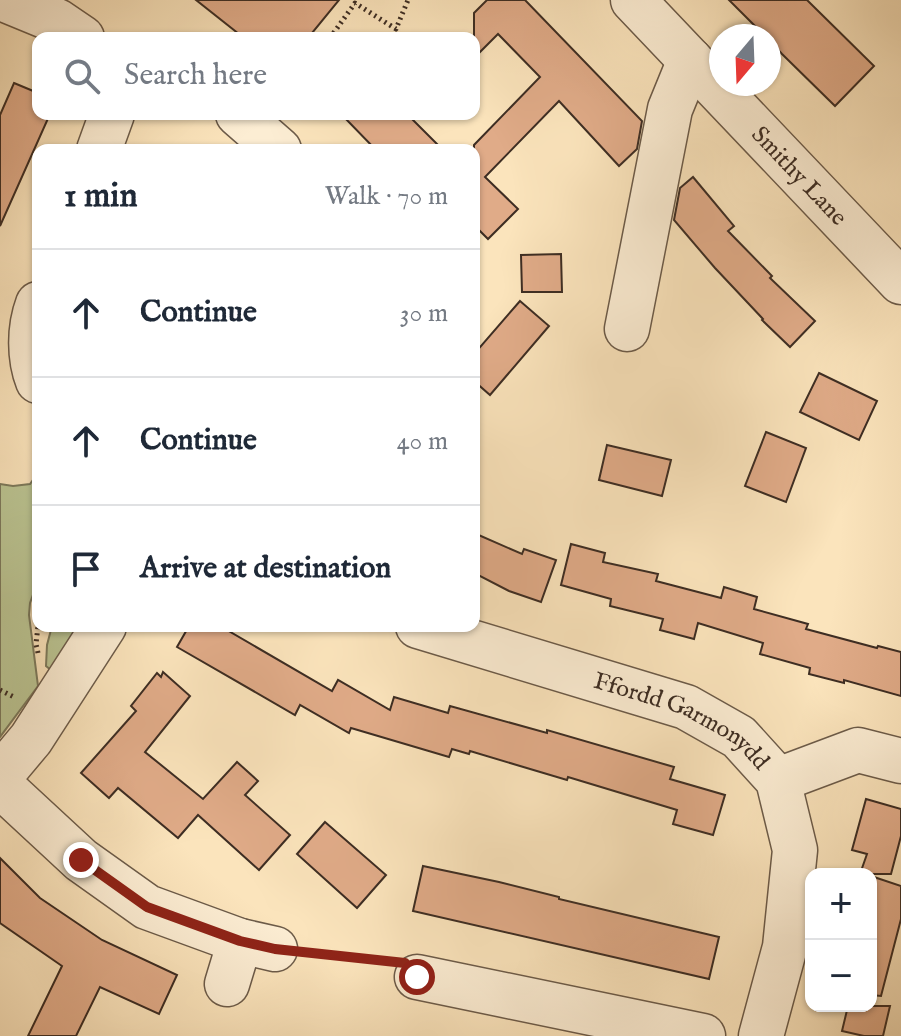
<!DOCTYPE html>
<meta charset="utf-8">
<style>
body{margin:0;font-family:"IM FELL English",serif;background:#f2f2f3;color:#1f2937}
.controls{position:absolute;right:24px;bottom:24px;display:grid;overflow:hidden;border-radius:16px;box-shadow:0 2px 6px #0004}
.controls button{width:72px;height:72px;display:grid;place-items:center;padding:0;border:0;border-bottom:2px solid #e0e1e3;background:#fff;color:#1f2937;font:40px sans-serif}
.compass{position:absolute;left:709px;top:24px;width:72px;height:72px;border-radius:50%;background:#fff;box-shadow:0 2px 6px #0004;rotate:199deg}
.stop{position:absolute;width:24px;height:24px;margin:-18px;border:6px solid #8f2418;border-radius:50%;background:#fff}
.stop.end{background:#8f2418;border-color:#fff;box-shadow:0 2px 8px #0008}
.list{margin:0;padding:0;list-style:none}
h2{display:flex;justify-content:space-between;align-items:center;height:104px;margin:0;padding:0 32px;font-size:34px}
h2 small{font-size:26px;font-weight:400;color:#747a83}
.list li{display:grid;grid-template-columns:52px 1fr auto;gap:24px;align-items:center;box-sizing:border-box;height:128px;padding:0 32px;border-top:2px solid #e0e1e3}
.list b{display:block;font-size:30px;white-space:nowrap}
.list em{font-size:26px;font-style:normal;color:#747a83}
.icon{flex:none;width:44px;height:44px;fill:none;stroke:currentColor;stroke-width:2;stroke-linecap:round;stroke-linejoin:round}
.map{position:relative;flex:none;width:901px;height:1036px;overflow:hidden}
.search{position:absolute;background:#fff;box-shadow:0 2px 6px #0004;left:32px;top:32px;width:448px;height:88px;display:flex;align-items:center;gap:20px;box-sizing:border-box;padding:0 28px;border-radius:16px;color:#747a83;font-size:30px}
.panel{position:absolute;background:#fff;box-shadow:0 2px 6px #0004;left:32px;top:144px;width:448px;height:488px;border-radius:16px}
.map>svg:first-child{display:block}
</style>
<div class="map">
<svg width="901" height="1036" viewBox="0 0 901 1036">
<rect width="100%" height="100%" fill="#fbe4bc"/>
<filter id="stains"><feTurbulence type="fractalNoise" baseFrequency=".0025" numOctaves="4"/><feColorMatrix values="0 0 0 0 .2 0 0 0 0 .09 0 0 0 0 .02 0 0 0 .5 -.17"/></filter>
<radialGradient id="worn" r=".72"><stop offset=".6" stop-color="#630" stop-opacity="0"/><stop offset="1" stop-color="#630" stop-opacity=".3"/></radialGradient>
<g fill="#bbc593" stroke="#7c795b" stroke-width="2">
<polygon points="38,473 38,581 30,603 29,615 38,686 0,737 0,484 13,486 30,484"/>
<polygon points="52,626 86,626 57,675 46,666 47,645"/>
</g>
<g fill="#e0ab88" stroke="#3d2d23" stroke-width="2">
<polygon points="196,0 339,0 308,38 244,38"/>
<polygon points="487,0 525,0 642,121 637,149 619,166 559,101 485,177 518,209 488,239 474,225 474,145 540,77 498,34 474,58 474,13"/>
<polygon points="729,0 807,0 874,66 835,106 782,54 769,40 769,36 765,36"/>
<polygon points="14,83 38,93 38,114 50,114 0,226 0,115"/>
<polygon points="341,114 407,114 443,150 376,150"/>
<polygon points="693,177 734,226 728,231 772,276 770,278 815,321 790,347 762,320 763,319 715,268 674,220 680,188"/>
<polygon points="561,254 562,292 522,292 521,255"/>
<polygon points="520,301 549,326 490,395 474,381 474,354"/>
<polygon points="819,373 877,401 859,440 800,412"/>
<polygon points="766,432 806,448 786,502 745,486"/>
<polygon points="607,445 671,460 662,496 599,480"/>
<polygon points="474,533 522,554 524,549 556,560 541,602 509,591 474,573"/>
<polygon points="571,544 605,553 603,562 658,574 656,581 721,598 724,587 757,597 754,609 808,624 806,629 877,648 878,646 901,652 901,696 844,680 844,683 809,674 810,668 760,654 763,643 698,623 694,639 660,630 663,619 610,606 611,599 561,585"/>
<polygon points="189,626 220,626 332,691 338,680 390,710 394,697 448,713 450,706 547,733 547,730 674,767 670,779 725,795 713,835 673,824 677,810 568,777 567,780 470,751 469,754 452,749 449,757 351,728 349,733 300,705 295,715 177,647"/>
<polygon points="163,672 190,696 145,752 203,799 237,762 258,781 245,795 290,835 259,870 198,815 178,838 118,788 109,798 81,773 136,711 131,706 157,673 161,677"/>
<polygon points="866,799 901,809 901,836 891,874 860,874 867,854 852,850"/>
<polygon points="325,822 386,875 357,908 297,854"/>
<polygon points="0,858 40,898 102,940 177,975 159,1014 100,987 76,1036 28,1036 62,966 0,923"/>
<polygon points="423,866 499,882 559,897 559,899 719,937 709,979 413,911"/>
<polygon points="871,876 901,886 901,919 881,996 871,995"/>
<polygon points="848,1006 890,1006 883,1036 864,1036 842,1031"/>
</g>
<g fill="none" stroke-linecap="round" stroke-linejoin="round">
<g stroke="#6c5b49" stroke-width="47">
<g id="minor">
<polyline points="6,0 57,21 82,38"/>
<path id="s1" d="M633 0 901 282"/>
<polyline points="238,114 279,150"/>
<polyline points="99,150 112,114"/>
<path d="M38 304C29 328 29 358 38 381"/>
<polyline points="627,329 670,109 690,60"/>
<path id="s2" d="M418 626 686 707 739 737 778 780 795 850 785 947 761 1036"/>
<polyline points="0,776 31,739 104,626"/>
<polyline points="778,780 858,750 901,761"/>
<polyline points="0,785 81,860 147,907 240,941 275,949"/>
<polyline points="417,977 703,1036"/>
<polyline points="227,984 240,941"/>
</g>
</g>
<g stroke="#3d2d23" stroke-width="5" stroke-dasharray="2 4" stroke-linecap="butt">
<polyline points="330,38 355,3 396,29 408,0"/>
<polyline points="38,653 36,644 38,626"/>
<polyline points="0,690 14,697"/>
<polyline points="312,953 382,960"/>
</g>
<use href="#minor" stroke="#fcedd3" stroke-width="44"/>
</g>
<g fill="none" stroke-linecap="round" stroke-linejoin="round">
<polyline stroke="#8f2418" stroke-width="10" points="81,860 147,907 240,941 275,949 405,963 417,977"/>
</g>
<g text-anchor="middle" stroke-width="6" stroke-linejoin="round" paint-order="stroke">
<g font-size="24" fill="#3d2d23" stroke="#fcedd3">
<text dy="8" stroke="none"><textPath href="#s1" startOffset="242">Smithy Lane</textPath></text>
<text dy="8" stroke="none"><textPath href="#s2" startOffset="282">Ffordd Garmonydd</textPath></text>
</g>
</g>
<rect width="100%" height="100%" filter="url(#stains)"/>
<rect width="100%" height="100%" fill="url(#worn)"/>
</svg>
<div class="controls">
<button>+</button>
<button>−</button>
</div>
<svg class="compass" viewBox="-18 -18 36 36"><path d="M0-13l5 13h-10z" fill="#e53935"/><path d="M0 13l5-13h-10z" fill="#747a83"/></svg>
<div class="stop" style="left:417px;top:977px"></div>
<div class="stop end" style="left:81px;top:860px"></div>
<div class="search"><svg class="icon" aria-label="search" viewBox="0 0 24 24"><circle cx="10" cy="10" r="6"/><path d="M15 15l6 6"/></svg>Search here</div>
<section class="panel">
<h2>1 min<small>Walk · 70 m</small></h2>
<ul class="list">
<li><svg class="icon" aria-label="ahead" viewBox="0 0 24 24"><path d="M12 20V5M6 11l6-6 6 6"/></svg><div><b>Continue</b></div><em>30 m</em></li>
<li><svg class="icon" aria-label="ahead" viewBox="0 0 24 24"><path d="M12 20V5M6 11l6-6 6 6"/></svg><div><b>Continue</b></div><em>40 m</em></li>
<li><svg class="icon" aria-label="arrive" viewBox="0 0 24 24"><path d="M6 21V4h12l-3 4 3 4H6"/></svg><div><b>Arrive at destination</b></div></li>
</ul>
</section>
</div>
